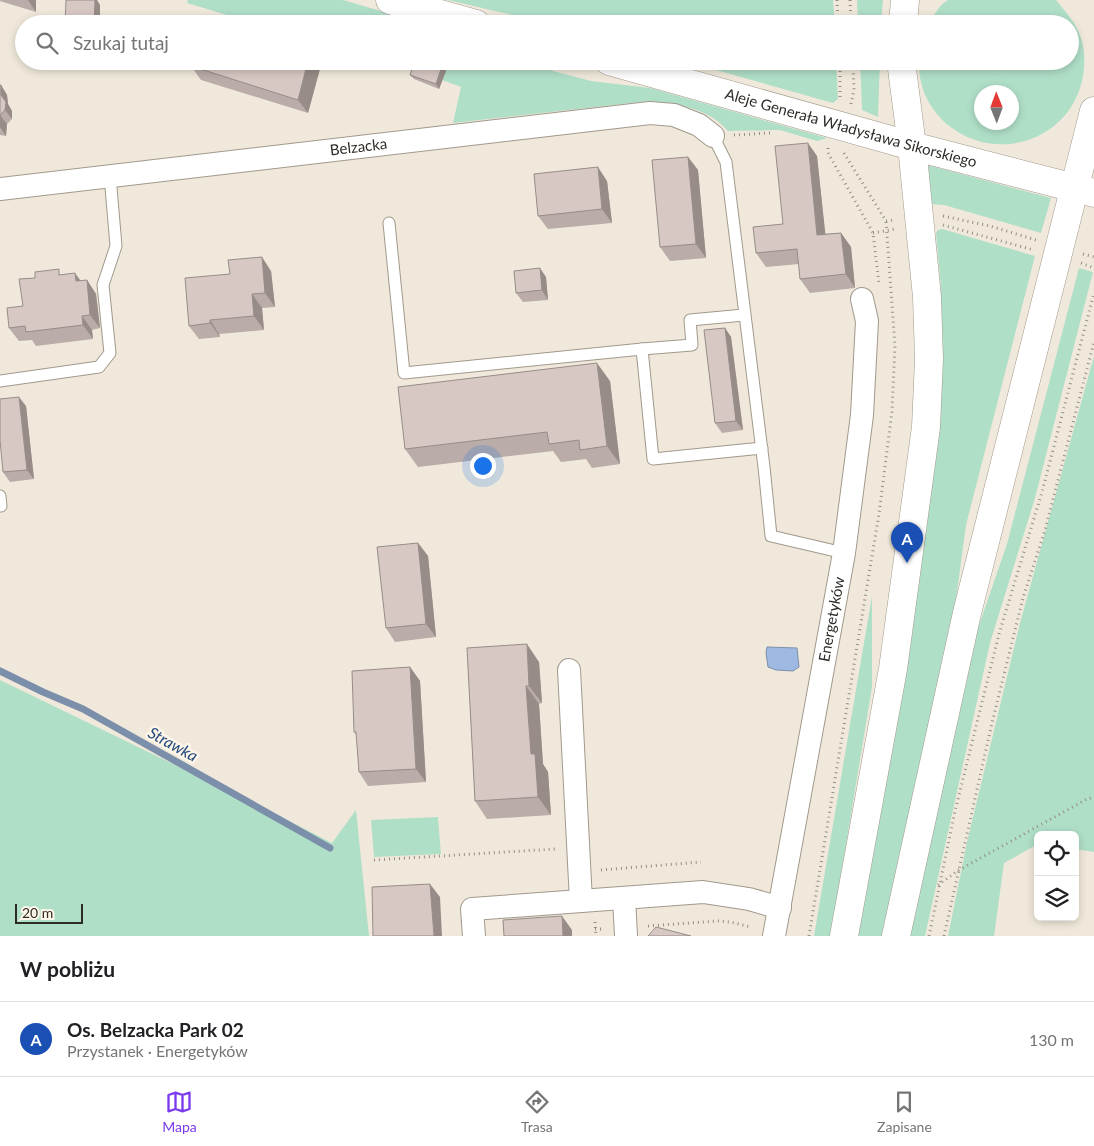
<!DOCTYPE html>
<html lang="pl">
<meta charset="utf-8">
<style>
body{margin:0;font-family:Lato,sans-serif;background:#f6f6f6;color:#202124}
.controls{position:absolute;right:15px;bottom:15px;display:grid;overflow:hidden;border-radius:8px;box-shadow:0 2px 8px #0003}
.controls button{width:45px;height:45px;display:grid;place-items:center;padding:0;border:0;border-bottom:1px solid #e0e0e0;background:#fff;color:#202124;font:25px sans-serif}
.compass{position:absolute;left:974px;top:85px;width:45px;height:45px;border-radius:50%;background:#fff;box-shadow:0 2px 8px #0003;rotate:359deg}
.scale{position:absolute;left:15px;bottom:12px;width:68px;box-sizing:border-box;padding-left:5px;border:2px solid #2e2b26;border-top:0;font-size:14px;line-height:18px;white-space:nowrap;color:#2e2b26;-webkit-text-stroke:4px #fef6e9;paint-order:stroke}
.you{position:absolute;left:482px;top:465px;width:18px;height:18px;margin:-12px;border:4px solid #fff;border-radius:50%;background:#1a73e8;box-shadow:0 0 0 8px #1a73e833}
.badge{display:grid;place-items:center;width:32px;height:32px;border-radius:50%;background:#7c3aed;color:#fff;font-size:16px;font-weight:700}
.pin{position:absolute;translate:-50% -41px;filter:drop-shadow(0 1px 2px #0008)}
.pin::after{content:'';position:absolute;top:26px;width:18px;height:15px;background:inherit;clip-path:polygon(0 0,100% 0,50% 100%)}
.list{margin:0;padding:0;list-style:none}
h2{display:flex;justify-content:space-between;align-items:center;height:65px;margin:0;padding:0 20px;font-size:21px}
h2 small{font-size:16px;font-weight:400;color:#757577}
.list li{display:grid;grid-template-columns:32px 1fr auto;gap:15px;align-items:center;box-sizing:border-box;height:75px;padding:0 20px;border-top:1px solid #e0e0e0}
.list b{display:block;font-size:19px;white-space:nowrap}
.list p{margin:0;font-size:16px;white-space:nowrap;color:#757577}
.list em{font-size:16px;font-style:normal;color:#757577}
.icon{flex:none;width:28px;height:28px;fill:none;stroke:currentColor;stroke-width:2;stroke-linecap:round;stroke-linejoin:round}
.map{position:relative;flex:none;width:1094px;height:936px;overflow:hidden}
.search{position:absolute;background:#fff;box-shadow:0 2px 8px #0003;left:15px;right:15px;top:15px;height:55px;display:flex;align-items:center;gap:12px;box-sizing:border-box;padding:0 18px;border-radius:28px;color:#757577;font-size:19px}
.sheet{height:140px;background:#fff}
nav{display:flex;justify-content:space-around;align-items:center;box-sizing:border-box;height:70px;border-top:1px solid #e0e0e0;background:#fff;font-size:14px;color:#757577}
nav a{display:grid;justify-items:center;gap:2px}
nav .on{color:#7c3aed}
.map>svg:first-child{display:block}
</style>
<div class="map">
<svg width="1094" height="936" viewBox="0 0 1094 936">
<rect width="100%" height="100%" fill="#f0e9db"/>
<g fill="#b0dfc8" fill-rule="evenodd">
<polygon points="188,0 343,0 426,24 257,24 187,3"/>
<polygon points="448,0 833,0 835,24 551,24"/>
<polygon points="857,0 883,0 881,24 858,24"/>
<path d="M948 0H1056C1066 12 1076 23 1081 38 1085 50 1085 64 1083 76 1072 140 997 165 948 125 929 109 918 86 919 61H1070V24H928L941 5ZM982 92H1012V122H982Z"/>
<polygon points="379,61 420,61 416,72"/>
<path d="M421 61H531L553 71 591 81 650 88 827 138 817 141 780 130 728 131C709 108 677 104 649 101L453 123 461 87 442 80Z"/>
<polygon points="684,61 836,61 838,99 833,103"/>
<polygon points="860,61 880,61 878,117 862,110"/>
<polygon points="927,165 1051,198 1041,233 944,205 932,204"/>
<polygon points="942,229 1035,256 966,525 955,607 882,936 857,936 941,397 941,287 936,233 938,230"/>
<polygon points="1079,268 1093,272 1035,498 990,643 925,936 907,936 978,628 1007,544"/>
<polygon points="1094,356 1094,852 1075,849 1075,835 1038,835 1038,844 1004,863 994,936 948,936 967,842 1020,623"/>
<polygon points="872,596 872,687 831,936 814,936"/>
<polygon points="0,680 268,810 332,843 356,810 369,936 0,936"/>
<polygon points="438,817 441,854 374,857 371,820"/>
</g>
<polygon fill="#9ebae3" stroke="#7c8faa" points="767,647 797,648 799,667 793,671 776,670 768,667 766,653"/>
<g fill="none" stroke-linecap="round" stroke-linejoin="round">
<polyline stroke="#7c8faa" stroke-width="7" points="0,671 43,692 83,709 330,848"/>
<g stroke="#a0998c" stroke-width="13">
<g id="lane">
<polyline points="713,136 726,162 764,467 771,536 844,553"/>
<polyline points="389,223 404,373 642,349 653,459 762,448"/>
<polyline points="642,349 692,345 690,320 744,315"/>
<polyline points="0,381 99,367 110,353 103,285 116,246 110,176"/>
<polyline points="0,496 1,506"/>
</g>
</g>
<g stroke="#a0998c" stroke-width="24">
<g id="street">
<path id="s1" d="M0 189 650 113 674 115 699 125 713 136"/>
<polyline points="569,670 581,901"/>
<polyline points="624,898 626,936"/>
<polyline points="474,936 472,909 703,892 749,899 780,908"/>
<path id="s2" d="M774 936 844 553 862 415 867 321 862 299"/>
</g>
</g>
<g stroke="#a0998c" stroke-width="29">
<g id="secondary">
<polyline points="390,0 476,24"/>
<polyline points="903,24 905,0"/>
<path id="s3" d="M609 61 912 146 1094 193"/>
<polyline points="844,936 893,669 926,427 929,359 927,297 912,146 901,61"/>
<polyline points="896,936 967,613 1094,111"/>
</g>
</g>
<g stroke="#948e85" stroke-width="3" stroke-dasharray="1 4" stroke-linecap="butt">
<polyline points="837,0 838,24"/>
<polyline points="850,0 851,24"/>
<polyline points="840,61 840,100"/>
<polyline points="851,104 854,90 853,61"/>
<polyline points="734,135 770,133"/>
<polyline points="828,148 828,153 873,233 879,284"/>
<polyline points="844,153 886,221 894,220"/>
<polyline points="943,216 990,226 1036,240"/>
<polyline points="943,225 1034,250"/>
<polyline points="873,233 895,229"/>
<polyline points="1083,254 1094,257"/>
<polyline points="1081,263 1094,268"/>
<polyline points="374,860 555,849"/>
<polyline points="601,870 701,862"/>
<polyline points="938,885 959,870 1087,799 1094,797"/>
<polyline points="595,922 596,936"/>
<polyline points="648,926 718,921 730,922 751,927"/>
<polyline points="595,929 604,929"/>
<polyline points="809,936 879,514 892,411 895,346 886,221"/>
<polyline points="929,936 955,811 999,634 1042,492 1094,293"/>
<polyline points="944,936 992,723 1023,598 1045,530 1094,342"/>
</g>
<use href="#lane" stroke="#fff" stroke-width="11"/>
<use href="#street" stroke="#fff" stroke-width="22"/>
<use href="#secondary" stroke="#fff" stroke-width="28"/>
</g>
<g fill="#baaca8">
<polygon points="0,0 36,0 36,12 0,1"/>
<polygon points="321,65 308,113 201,80 191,66"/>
<polygon points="442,66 446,71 439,89 414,79 410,75"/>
<polygon points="0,85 1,85 7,95 8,104 12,111 12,119 7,124 6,136 0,135"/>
<polygon points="817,156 825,234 841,233 851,247 855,288 810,293 800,279 799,264 766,267 756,253 783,224"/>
<polygon points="688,157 698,170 706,258 670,261 660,247"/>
<polygon points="607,181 612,223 548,229 538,216"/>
<polygon points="271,271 275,307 262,308 264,330 219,334 220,337 199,339 189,326"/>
<polygon points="62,275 81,281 87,280 96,294 100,328 92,330 93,339 36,346 32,340 19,341 9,328 23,306"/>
<polygon points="546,277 548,300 523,302 516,293"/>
<polygon points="725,328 731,337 743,430 722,433 715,423"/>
<polygon points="610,381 620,464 592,468 586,459 561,462 553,451 418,467 405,449"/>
<polygon points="26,406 34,479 10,482 3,472"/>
<polygon points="418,543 428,556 436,637 395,642 386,628"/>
<polygon points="467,648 539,662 542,703 539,704 543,764 548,772 551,815 487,819 475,801"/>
<polygon points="410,667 420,681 426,782 368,786 359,772 357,736 354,732"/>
</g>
<g fill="#978c88">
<polygon points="28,0 36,0 36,12"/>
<polygon points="95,0 97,0 100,5 100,24 94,24"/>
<polygon points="308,61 318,61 321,65 308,113 298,100"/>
<polygon points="442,66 446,71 439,89 436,84"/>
<polygon points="1,85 7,95 8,104 12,111 12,119 5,110 1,95"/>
<polygon points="0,115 7,124 6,136 0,127"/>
<polygon points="808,143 817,156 827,249 817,235"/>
<polygon points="688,157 698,170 706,258 696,244"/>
<polygon points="598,167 607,181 612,223 602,209"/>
<polygon points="841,233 851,247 855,288 846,274"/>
<polygon points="262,257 271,271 275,307 265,293"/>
<polygon points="540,268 546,277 548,300 542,290"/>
<polygon points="75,273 85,287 76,281"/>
<polygon points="87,280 96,294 100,328 90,315"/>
<polygon points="252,294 262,308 264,330 254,316"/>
<polygon points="82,316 92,330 93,339 83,325"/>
<polygon points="210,320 219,334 220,337 210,323"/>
<polygon points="725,328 731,337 743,430 736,421"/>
<polygon points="597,363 610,381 620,464 607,446"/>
<polygon points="19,397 26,406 34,479 27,470"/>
<polygon points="418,543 428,556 436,637 426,624"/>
<polygon points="527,644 539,662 542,703 529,686"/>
<polygon points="410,667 420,681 426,782 416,769"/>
<polygon points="526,686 539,704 543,764 548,772 551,815 538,797 531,754"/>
<polygon points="430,884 440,897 442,936 434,936"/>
<polygon points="562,916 572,930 572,936 563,936"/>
</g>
<g fill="#d8c8c3" stroke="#978c88">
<polygon points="66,0 95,0 94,24 65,24"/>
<polygon points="206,19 221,24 205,24"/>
<polygon points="192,61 308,61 298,100 191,66"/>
<polygon points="415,61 430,61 442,66 436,84 410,75"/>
<polygon points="0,85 1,85 1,95 6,102 5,110 0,115 0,122"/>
<polygon points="808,143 817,235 841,233 846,274 800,279 797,249 756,253 753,227 783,224 775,146"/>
<polygon points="688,157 696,244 660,247 652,160"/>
<polygon points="598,167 602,209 538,216 534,174"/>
<polygon points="262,257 265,293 252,294 254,316 210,320 210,323 189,326 185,278 230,274 228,260"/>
<polygon points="540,268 542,290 516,293 514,271"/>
<polygon points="59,269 59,275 75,273 76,281 87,280 90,315 82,316 83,325 26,332 25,326 9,328 7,308 23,306 19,279 35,278 35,272"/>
<polygon points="725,328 736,421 715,423 704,330"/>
<polygon points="597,363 607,446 580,450 579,440 549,444 547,432 405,449 398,387"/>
<polygon points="19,397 27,470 3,472 0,440 0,399"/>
<polygon points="418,543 426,624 386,628 377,547"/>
<polygon points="527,644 529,686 526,686 531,754 535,754 538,797 475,801 467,648"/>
<polygon points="410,667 416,769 359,772 356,732 354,732 352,671"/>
<polygon points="430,884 434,936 373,936 372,887"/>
<polygon points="562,916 563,936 504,936 503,920"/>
<polygon points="656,927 691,936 648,936"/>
</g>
<g text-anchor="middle" stroke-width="5" stroke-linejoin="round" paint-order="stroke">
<g font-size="15" fill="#2e2b26" stroke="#fef6e9">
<text dy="5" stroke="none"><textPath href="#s3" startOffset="251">Aleje Generała Władysława Sikorskiego</textPath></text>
<text dy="5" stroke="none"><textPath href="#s1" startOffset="361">Belzacka</textPath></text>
<text dy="5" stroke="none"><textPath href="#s2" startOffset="322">Energetyków</textPath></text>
</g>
<g font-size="16" font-style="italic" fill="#254a7d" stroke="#fef6e9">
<text transform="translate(173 744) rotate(29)" y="6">Strawka</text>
</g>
</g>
</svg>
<div class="controls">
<button><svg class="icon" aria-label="locate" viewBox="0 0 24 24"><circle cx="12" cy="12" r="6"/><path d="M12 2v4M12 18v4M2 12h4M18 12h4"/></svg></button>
<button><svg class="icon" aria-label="layers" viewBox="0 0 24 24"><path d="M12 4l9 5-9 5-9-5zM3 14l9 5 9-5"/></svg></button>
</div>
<svg class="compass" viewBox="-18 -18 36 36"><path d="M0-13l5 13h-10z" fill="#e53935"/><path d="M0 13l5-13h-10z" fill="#757577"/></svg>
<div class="scale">20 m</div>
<div class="you"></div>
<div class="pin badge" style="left:907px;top:563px;background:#1a4fb4">A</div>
<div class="search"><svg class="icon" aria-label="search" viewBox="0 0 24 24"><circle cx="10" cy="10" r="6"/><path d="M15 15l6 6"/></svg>Szukaj tutaj</div>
</div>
<section class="sheet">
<h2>W pobliżu<small></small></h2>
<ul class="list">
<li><span class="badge" style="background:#1a4fb4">A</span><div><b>Os. Belzacka Park 02</b><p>Przystanek · Energetyków</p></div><em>130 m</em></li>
</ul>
</section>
<nav>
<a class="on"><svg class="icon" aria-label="map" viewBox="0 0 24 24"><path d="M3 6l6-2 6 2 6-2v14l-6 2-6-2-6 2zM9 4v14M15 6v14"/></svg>Mapa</a>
<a><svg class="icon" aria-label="directions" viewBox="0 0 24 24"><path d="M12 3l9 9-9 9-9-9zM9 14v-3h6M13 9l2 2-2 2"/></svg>Trasa</a>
<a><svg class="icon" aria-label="saved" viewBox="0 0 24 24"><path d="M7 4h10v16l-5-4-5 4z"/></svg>Zapisane</a>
</nav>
